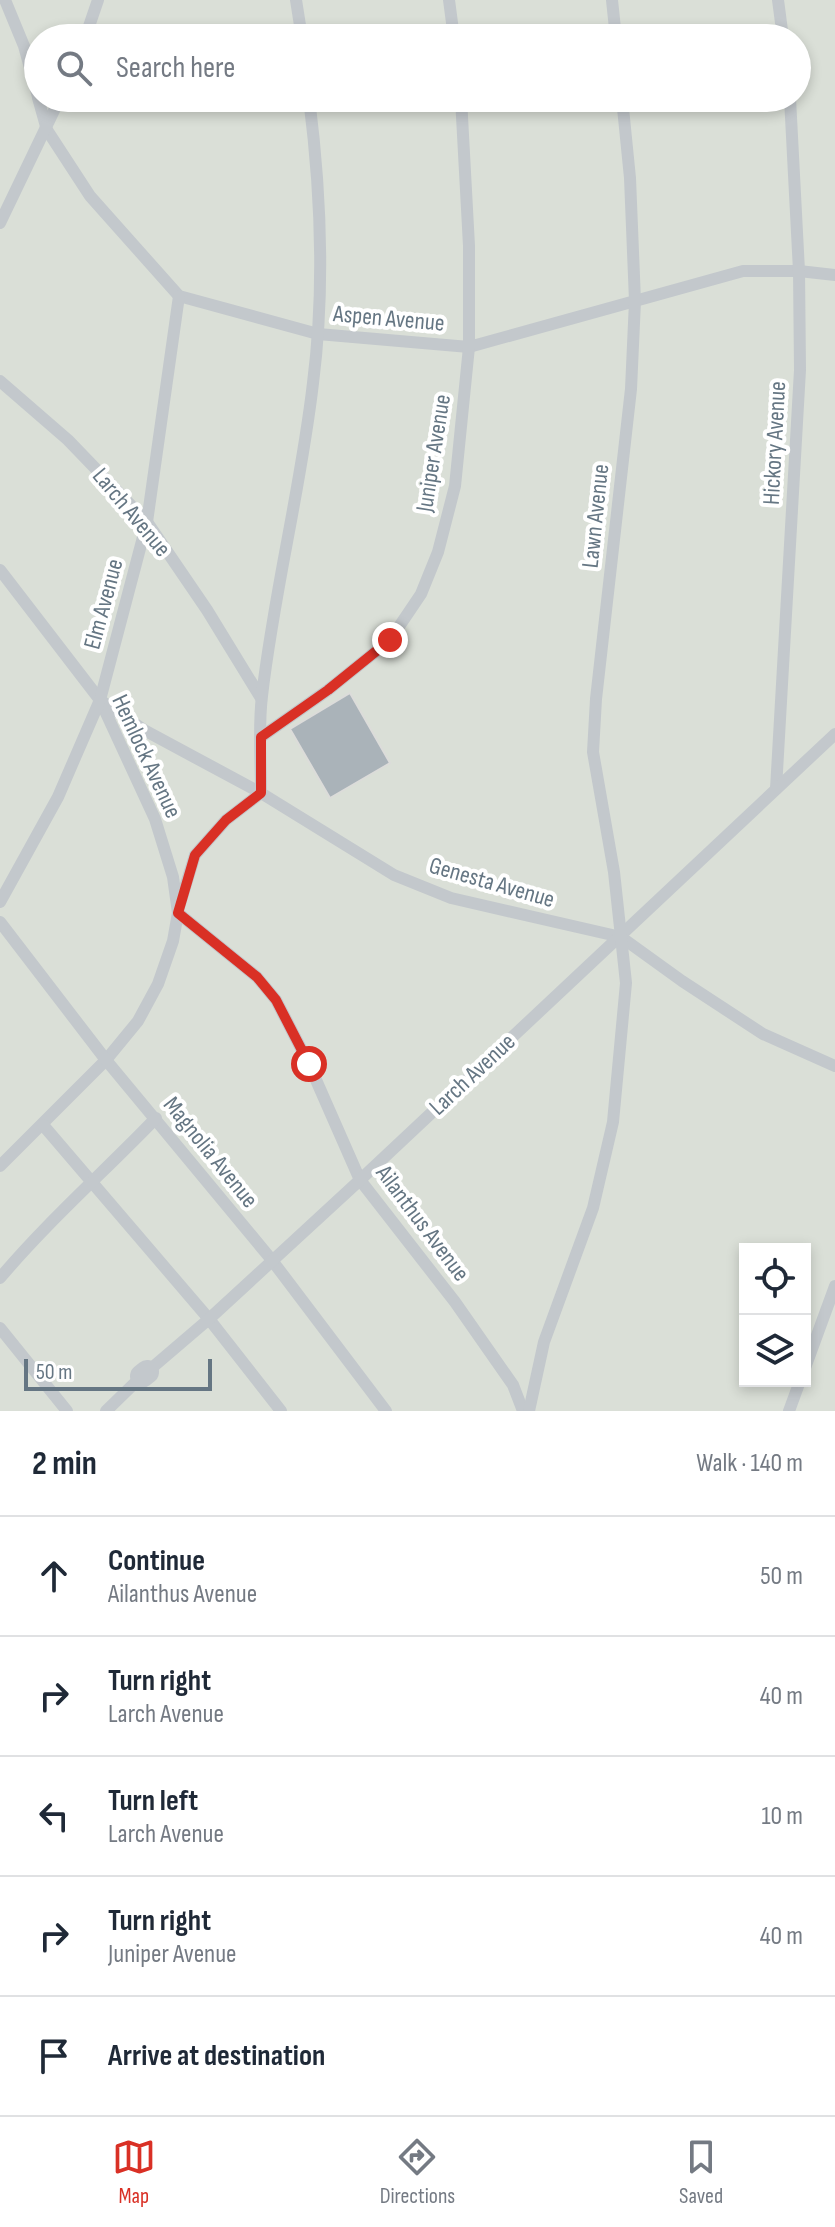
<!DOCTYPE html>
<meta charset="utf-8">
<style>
body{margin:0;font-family:"Sofia Sans Condensed",sans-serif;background:#f6f6f7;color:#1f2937}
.controls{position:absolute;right:24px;bottom:24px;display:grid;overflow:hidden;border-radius:0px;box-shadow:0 4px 12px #0003}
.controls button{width:72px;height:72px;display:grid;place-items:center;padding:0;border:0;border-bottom:2px solid #e0e1e3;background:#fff;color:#1f2937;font:40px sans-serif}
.scale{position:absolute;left:24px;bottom:20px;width:188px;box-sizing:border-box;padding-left:8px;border:4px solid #657683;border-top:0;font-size:22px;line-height:28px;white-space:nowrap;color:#657683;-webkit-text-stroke:6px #fff;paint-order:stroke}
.stop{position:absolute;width:24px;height:24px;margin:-18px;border:6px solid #d93025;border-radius:50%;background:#fff}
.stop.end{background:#d93025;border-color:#fff;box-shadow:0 2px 8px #0008}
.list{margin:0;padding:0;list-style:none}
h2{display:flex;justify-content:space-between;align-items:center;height:104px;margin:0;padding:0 32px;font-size:34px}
h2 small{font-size:26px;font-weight:400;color:#747a83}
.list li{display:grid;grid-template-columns:52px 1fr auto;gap:24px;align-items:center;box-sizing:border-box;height:120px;padding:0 32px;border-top:2px solid #e0e1e3}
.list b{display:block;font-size:30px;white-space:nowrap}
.list p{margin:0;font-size:26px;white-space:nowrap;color:#747a83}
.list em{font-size:26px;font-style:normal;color:#747a83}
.icon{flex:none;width:44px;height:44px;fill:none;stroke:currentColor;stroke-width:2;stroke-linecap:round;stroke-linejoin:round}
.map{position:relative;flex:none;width:835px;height:1411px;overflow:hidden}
.search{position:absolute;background:#fff;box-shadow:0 4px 12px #0003;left:24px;right:24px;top:24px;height:88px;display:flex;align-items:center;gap:20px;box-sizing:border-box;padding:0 28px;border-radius:44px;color:#747a83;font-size:30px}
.sheet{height:704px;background:#fff}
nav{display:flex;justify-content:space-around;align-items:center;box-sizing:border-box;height:112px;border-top:2px solid #e0e1e3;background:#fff;font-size:22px;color:#747a83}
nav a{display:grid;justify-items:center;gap:4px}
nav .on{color:#d93025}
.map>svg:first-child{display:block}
</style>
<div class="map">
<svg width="835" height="1411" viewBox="0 0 835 1411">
<rect width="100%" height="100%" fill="#fafaf8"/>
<path fill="#dadfd7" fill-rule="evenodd" d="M0 0H835V1411H0ZM38 38H797V98H38ZM745 1249H805V1381H745Z"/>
<polygon fill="#aab3b9" stroke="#dcdcda" stroke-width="2" points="350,693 390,763 330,798 290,729"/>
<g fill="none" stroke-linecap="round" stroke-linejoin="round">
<g stroke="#c3c8cc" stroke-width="12">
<polyline points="5,0 24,46 38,97"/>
<polyline points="296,0 302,38"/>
<polyline points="449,0 454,38"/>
<polyline points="612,0 616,38"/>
<polyline points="778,0 783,38"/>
<polyline points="85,38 98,0"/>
<polyline points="38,98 47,130 90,196 179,296 318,334 469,347 743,271 799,271 835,275"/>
<polyline points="0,223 60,98"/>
<polyline points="0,381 68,440 147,522 207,610 261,698"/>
<polyline points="0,570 100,700 155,819 173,877 178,913 173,941 158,984 138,1021 106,1060 0,1166"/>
<polyline points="100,700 144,730 261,793 394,875 451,898 621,937 682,981 763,1034 835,1066"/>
<polyline points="261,737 328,690 390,640 421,594 438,552 455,486 469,347 469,246 461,98"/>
<polyline points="776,789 800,370 799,271 790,98"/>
<path d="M261 793C261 761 258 728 262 696 274 591 301 488 313 383 325 289 321 192 309 98"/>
<polyline points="0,902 58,797 100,700 147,522 179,296"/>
<polyline points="179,907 195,855 226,820 261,793"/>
<polyline points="178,913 257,977 276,1000 309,1064 360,1180 455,1302 513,1385 523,1411"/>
<polyline points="0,922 106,1060 271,1259 386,1411"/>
<polyline points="43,1125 209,1319 281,1411"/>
<path d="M0 1278C48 1221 104 1172 156 1118"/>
<polyline points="0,1328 67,1411"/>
<polyline points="805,1368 835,1286"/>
<polyline points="147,1372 209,1319 360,1180 835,734"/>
<polyline points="106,1411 142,1376"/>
<polyline points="529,1411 544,1342 593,1208 613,1122 626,983 614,872 593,752 596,699 631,389 635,301 630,178 622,98"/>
<polyline points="789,1411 800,1381"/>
</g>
<polyline stroke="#c3c8cc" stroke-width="24" points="142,1376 147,1372"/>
</g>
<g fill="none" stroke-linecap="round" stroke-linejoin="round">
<polyline stroke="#d93025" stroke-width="10" points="309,1064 276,1000 257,977 178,913 195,855 226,820 261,793 261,737 328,690 390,640"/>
</g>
<g text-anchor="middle" stroke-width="8" stroke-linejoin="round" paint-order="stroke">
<g font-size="24" fill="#657683" stroke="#fff">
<text transform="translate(389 318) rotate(5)" y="8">Aspen Avenue</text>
<text transform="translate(774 443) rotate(-87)" y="8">Hickory Avenue</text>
<text transform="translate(433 453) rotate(-81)" y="8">Juniper Avenue</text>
<text transform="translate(132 512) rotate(50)" y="8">Larch Avenue</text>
<text transform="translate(595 516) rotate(-84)" y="8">Lawn Avenue</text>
<text transform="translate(103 604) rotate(-75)" y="8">Elm Avenue</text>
<text transform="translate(147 756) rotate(65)" y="8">Hemlock Avenue</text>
<text transform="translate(492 882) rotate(16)" y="8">Genesta Avenue</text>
<text transform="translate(472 1074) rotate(-43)" y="8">Larch Avenue</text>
<text transform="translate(211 1152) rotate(51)" y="8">Magnolia Avenue</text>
<text transform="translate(423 1223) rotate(53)" y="8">Ailanthus Avenue</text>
</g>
</g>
</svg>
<div class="controls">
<button><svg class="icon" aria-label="locate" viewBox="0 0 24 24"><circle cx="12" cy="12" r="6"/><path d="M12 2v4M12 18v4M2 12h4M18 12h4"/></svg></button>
<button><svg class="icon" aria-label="layers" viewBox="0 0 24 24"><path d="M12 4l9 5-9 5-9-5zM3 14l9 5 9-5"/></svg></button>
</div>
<div class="scale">50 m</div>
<div class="stop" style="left:309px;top:1064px"></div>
<div class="stop end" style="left:390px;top:640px"></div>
<div class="search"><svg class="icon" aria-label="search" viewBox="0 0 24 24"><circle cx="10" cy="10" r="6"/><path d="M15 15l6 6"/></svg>Search here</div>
</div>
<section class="sheet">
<h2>2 min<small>Walk · 140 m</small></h2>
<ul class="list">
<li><svg class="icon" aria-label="ahead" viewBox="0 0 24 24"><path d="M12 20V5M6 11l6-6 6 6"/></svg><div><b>Continue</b><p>Ailanthus Avenue</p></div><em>50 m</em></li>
<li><svg class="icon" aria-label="right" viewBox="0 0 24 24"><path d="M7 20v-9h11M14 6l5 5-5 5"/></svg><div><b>Turn right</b><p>Larch Avenue</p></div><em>40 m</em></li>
<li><svg class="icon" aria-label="left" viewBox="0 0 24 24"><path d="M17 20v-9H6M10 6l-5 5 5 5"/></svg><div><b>Turn left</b><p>Larch Avenue</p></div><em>10 m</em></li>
<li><svg class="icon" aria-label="right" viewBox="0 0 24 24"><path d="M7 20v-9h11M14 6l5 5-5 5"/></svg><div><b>Turn right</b><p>Juniper Avenue</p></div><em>40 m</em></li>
<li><svg class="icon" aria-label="arrive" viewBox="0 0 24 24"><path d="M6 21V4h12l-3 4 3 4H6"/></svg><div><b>Arrive at destination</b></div></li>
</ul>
</section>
<nav>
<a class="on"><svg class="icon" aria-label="map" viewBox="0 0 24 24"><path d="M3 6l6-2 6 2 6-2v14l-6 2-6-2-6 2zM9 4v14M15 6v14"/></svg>Map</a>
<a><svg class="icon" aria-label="directions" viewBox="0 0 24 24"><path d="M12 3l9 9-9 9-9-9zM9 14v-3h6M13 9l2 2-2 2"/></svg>Directions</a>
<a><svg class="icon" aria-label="saved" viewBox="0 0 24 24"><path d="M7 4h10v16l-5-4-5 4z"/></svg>Saved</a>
</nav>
